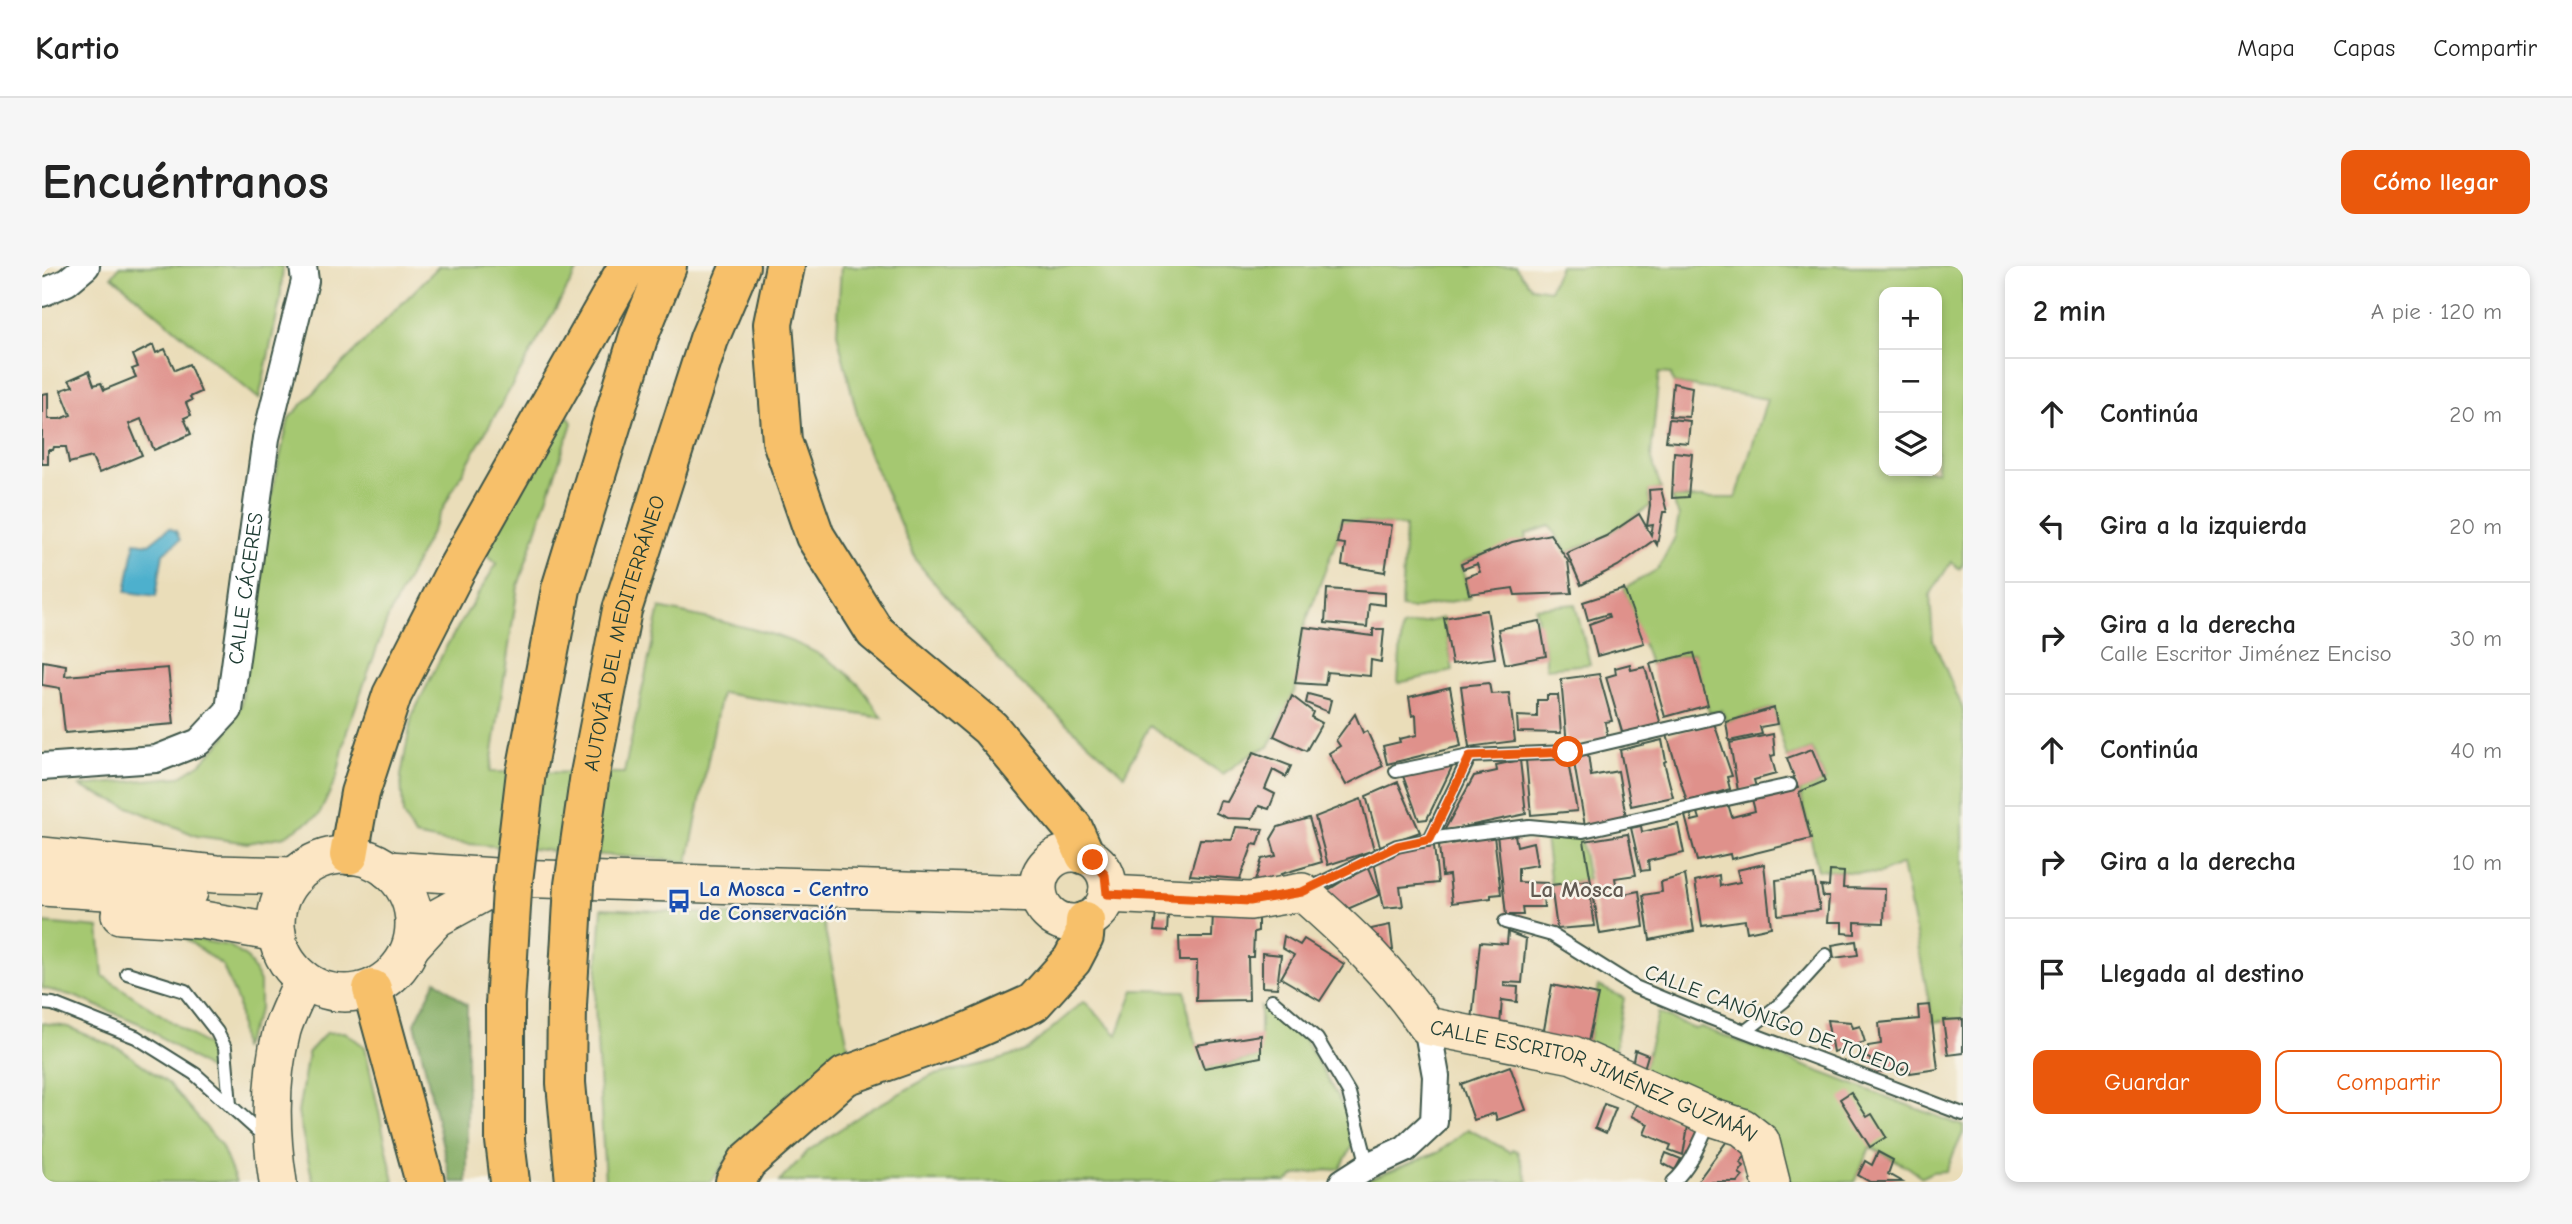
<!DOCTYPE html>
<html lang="es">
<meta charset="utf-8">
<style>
body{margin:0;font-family:"Comic Neue",sans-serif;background:#f6f6f6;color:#222}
.controls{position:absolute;right:21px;top:21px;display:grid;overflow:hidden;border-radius:14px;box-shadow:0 4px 10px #0003}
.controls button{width:63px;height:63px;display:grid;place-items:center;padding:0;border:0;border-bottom:2px solid #e0e0e0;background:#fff;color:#222;font:35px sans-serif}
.stop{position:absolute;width:21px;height:21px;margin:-16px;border:5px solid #ea580c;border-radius:50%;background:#fff}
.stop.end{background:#ea580c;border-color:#fff;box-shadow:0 2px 7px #0008}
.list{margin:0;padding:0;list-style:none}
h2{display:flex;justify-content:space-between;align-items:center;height:91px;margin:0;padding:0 28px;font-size:30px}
h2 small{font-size:23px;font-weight:400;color:#767676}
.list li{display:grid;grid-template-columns:46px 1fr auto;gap:21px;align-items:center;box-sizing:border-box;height:112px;padding:0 28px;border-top:2px solid #e0e0e0}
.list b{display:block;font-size:26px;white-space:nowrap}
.list p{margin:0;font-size:23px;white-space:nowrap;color:#767676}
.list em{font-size:23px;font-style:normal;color:#767676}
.actions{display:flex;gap:14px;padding:21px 28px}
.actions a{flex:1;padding:16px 0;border:2px solid #ea580c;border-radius:14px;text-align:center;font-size:24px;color:#ea580c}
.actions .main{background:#ea580c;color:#fff}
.icon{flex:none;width:38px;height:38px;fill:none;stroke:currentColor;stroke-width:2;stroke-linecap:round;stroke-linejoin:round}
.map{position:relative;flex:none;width:1921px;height:916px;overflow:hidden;border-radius:14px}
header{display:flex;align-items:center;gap:42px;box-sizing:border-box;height:98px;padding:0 35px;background:#fff;border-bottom:2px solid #e0e0e0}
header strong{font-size:33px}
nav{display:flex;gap:38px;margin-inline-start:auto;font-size:24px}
.intro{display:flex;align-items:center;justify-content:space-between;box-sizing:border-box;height:168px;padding:0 42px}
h1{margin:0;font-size:49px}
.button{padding:18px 32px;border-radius:14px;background:#ea580c;color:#fff;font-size:24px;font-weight:700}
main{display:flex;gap:42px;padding:0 42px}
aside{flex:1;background:#fff;border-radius:14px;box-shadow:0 4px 10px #0003}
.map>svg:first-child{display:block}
</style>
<header>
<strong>Kartio</strong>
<nav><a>Mapa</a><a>Capas</a><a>Compartir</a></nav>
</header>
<div class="intro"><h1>Encuéntranos</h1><a class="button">Cómo llegar</a></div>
<main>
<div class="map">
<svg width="1921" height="916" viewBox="0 0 1921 916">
<rect width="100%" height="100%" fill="#f7f3e8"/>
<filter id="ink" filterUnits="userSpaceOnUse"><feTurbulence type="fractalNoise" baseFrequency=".0143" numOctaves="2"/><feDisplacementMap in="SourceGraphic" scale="14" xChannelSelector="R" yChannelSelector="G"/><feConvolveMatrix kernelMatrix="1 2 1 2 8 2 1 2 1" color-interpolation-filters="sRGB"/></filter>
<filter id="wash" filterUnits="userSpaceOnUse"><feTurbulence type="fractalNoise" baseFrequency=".00686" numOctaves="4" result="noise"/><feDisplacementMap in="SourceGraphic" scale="28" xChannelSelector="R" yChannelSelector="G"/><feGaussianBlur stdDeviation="1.57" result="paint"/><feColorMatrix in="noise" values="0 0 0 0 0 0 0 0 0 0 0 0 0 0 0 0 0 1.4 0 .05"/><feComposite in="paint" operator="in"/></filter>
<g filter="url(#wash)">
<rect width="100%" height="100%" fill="#eaddb9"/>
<g fill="#a5c871" stroke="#628252" stroke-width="2" fill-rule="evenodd">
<polygon points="78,0 241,0 238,35 217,133 70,10"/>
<polygon points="397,0 538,0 410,225 347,349 305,465 295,511 277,549 243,570 206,577 155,570 37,520 137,511 159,497 182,473 199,439 230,226 247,152"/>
<path d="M799 0H1473L1489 21 1507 24 1518 0H1921V297L1918 303 1909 296 1888 329 1891 374 1921 443V753L1891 756 1860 598 1837 608 1776 604 1758 525 1783 515 1770 483 1745 492 1731 442 1684 456 1680 444 1667 447 1652 387 1608 398 1582 323 1616 303 1633 271 1637 250 1630 232H1694L1725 133 1631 117 1629 108 1617 107 1609 190 1619 223 1607 225 1608 240 1564 270 1525 287 1508 260 1484 268 1485 273 1424 295 1419 298 1428 332 1370 343 1359 341 1363 260 1299 255 1297 267 1262 361 1254 422 1227 481 1212 486 1181 508 1107 460 1082 509 967 406 875 296 822 176 795 67ZM1842 26H1895V205H1842Z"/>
<path d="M527 151 530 157 476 320 448 506 582 507 618 342C684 358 766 366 815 417 825 427 832 441 841 452L679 427 646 596 403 576 373 570 361 549 359 510 370 450 404 381 455 297 443 287 519 153Z"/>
<polygon points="1533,338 1548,398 1504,402 1504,390 1493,342"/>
<polygon points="1402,352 1411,405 1356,417 1360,361"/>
<polygon points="1538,570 1546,614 1509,619 1503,572"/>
<polygon points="560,642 690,649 780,649 808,790 750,830 693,881 669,916 563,916 553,739"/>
<polygon points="0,657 57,662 61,710 169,782 173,808 101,759 32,730 0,722"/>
<polygon points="141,671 188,680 206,693 218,716 218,742 200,783 196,737 181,700"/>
<polygon points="1557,720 1582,732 1571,792 1545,782"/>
<polygon points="1092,724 1143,725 1147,754 1163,802 1218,791 1218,740 1263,774 1303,844 1311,879 1298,902 1254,909 1244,916 737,916 766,885 822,847 889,810 954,795 985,784 1042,735 1075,769"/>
<polygon points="1616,747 1653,763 1659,761 1921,860 1921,867 1904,905 1890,906 1880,911 1866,901 1828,881 1813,916 1744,916 1601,806"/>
<polygon points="0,757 26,761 80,784 127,818 179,879 194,916 0,916"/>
<polygon points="303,766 323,781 352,916 271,916 256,847 266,787 284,767"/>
<polygon points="1426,863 1468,886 1470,883 1475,885 1486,916 1319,916 1397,886"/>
</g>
<polygon fill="#84ac63" stroke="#52744c" stroke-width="2" points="394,714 425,739 425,916 409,916 373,757"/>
<polygon fill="#4db0cd" stroke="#367680" stroke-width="2" points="127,262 134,265 138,274 121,287 114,330 84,326 93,276 107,278"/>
<g id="blocks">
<g fill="#df918b">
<polygon points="111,79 114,87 123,83 133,104 147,98 159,126 148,131 150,134 144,137 149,149 142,152 149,168 112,184 99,153 87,158 100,189 57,207 50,191 27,197 24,181 12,181 11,184 6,184 6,198 0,198 0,128 6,127 6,153 18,153 29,149 19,124 31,120 27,114 47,105 52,119 59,117 62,124 94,111 90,103 96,101 91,89"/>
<polygon points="1631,117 1650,121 1647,151 1628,150"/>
<polygon points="1627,153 1648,155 1646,177 1624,175"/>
<polygon points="1632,186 1650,188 1646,231 1630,232"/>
<polygon points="1619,223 1625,246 1621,246 1615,279 1612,274 1576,300 1539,319 1525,287 1564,270 1597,248 1609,269 1611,259 1605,260 1608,240 1607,224"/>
<polygon points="1299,255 1350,259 1343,306 1300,299 1303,278 1295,277"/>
<polygon points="1508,268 1526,295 1530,327 1473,329 1471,322 1427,328 1423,311 1438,306 1435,298 1421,303 1419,298 1470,276"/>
<polygon points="1285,323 1343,327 1343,339 1327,337 1325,361 1283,357"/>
<polygon points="1582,323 1602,377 1555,390 1547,358 1567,351 1566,348 1546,354 1541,336"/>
<polygon points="1445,344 1453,392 1410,398 1402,352"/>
<polygon points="1498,355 1504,390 1463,398 1456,363"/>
<polygon points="1262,361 1331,370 1331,363 1342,363 1339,396 1329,394 1328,410 1285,406 1283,419 1253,417"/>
<polygon points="1652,387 1666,439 1623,451 1608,398"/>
<polygon points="1,395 24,399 23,410 126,402 132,458 23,467 18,422 0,419"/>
<polygon points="1588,398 1589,404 1603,401 1619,459 1581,469 1564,411 1574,408 1573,402"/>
<polygon points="1557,408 1570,455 1563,456 1566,472 1525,479 1519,413"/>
<polygon points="1447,417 1449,428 1467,427 1473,475 1427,481 1419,420"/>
<polygon points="1408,421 1419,480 1345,498 1341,480 1358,476 1357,473 1375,469 1374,449 1370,450 1367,431"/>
<polygon points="1266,428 1289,434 1286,446 1264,437"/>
<polygon points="1505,429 1516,429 1519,467 1476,466 1475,450 1495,451 1495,434 1505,434"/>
<polygon points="1250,430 1271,446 1269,451 1280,457 1264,485 1232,470"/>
<polygon points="1732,442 1735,458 1718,461 1720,468 1687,475 1684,456"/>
<polygon points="1313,448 1321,467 1325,465 1341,500 1304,519 1287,487 1298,480 1294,474"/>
<polygon points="1672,457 1690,510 1685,511 1688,523 1645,536 1625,469"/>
<polygon points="1731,468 1733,489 1729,490 1734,508 1712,514 1714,521 1696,525 1688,477"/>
<polygon points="1620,474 1624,495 1622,496 1631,531 1589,540 1578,484"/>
<polygon points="1770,483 1783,515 1757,526 1769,573 1689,593 1688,588 1655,595 1643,550 1649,548 1650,555 1658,553 1656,547 1686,538 1690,551 1713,545 1710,533 1756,522 1745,492"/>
<polygon points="1212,486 1249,500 1244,511 1231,504 1223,523 1233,528 1227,543 1217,540 1210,553 1185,552 1174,547 1178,535 1185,536"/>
<polygon points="1546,488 1549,510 1576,505 1584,551 1543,560 1531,491"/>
<polygon points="1525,491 1535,545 1489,549 1484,494"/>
<polygon points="1478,494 1484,548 1402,565 1432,510 1455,505 1454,499"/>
<polygon points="1411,499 1385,553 1377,554 1361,510"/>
<polygon points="1356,516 1378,566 1338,580 1324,530"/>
<polygon points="1319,533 1332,584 1286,599 1273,551"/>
<polygon points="1267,552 1280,596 1239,608 1242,619 1215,626 1213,615 1220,593 1234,590 1229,573 1236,561"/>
<polygon points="1636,558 1642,587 1606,595 1607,604 1599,605 1589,562 1599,560 1600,566"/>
<polygon points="1194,561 1221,563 1216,579 1211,578 1198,613 1148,609 1158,573 1190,574"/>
<polygon points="1455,568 1473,569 1475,580 1491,576 1495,599 1476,602 1476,616 1506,617 1508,631 1501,631 1502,641 1480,641 1481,649 1464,649"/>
<polygon points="1586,568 1594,609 1573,612 1576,629 1597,625 1602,661 1558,668 1542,575"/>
<polygon points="1452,570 1459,628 1449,629 1449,632 1410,637 1407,609 1400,610 1397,580"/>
<polygon points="1392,580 1396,617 1358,621 1361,640 1342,642 1332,596 1350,586"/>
<polygon points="1722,598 1729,661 1705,666 1703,654 1660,660 1653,615 1677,609 1678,620 1698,616 1695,604"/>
<polygon points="1326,599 1338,629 1294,648 1283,626"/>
<polygon points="1788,605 1802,606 1801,622 1843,623 1842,657 1813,656 1813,668 1800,667 1800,656 1785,656 1787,631 1781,631 1779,620 1787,621"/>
<polygon points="1643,609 1652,665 1608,674 1601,629 1620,626 1619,616"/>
<polygon points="1772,609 1778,644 1736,649 1734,614"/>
<polygon points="1546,614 1553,660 1515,663 1509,619"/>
<polygon points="1171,646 1216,648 1216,665 1212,666 1211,691 1206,691 1207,734 1154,735 1155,695 1138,695 1137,671 1170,671"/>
<polygon points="1114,647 1126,648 1125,666 1112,665"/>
<polygon points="1348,659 1351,684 1339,684 1327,674 1329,663"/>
<polygon points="1466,666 1484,673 1480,717 1462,716 1462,720 1476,721 1475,736 1460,734 1458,760 1430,755 1438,676 1465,678"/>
<polygon points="1242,670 1258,679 1262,673 1302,698 1278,735 1239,712 1252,689 1240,682"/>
<polygon points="1814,675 1816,689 1792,692 1790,679"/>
<polygon points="1220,687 1239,689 1235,722 1220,721"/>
<polygon points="1510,719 1556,729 1544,785 1500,775"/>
<polygon points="1888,739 1896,803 1868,807 1868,802 1837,806 1836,798 1830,799 1828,793 1821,790 1820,784 1826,782 1826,780 1839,778 1837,757 1877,753 1876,740"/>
<polygon points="1921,753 1921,787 1906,789 1901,754"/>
<polygon points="1785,754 1809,756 1811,762 1818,760 1823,776 1791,786"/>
<polygon points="1219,769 1219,791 1162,802 1154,779"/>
<polygon points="1593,784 1606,789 1601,806 1590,800"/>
<polygon points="1468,800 1484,844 1455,854 1453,847 1432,854 1419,818"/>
<polygon points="1809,826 1825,851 1830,848 1844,871 1828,881 1798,833"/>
<polygon points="1595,837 1646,860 1641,889 1627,884 1629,879 1602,868 1606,858 1589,850"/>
<polygon points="1562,838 1574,842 1564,867 1553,862"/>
<polygon points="1688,871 1707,885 1698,897 1702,900 1697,907 1701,910 1696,916 1655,916"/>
<polygon points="1836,886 1851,894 1846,908 1860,916 1828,916 1816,909 1823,895 1830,899"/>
<polygon points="1624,887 1639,893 1633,904 1620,897"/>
</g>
</g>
</g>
<g filter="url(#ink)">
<use href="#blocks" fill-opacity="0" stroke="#3d5548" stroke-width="2"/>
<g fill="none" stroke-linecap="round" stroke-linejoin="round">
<g stroke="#3d5548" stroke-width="16">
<g id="lane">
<polyline points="1354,505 1428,490 1526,486 1676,451"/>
<polyline points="1388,573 1428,490"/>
<polyline points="1263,625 1355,580 1394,572 1487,560 1541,565 1748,519"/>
<polyline points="1463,656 1510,669 1593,721 1668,752 1921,848"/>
<polyline points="85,707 143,725 175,766 183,782 188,839"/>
<polyline points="1230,734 1275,773 1307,827 1326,900"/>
<polyline points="0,737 11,738 94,771 153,808 224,872"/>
<polyline points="1704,765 1742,735 1784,689"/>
<path d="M1631 916C1649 900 1658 876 1668 854"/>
</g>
</g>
<g stroke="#3d5548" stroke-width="30">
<g id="street">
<polyline points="0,27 25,16 44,0"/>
<path id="s1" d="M0 501 114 493 157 476 187 444 224 172 263 15 261 0"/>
<polyline points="1301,916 1326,900 1363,883 1392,856 1394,810 1385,760"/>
</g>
</g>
<g stroke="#3d5548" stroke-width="40">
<g id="secondary">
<circle cx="1031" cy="622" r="35"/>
<circle cx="303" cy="658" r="69"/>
<polyline points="0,590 174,608 254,610"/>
<polyline points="346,604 469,612 996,628"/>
<polyline points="0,621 80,626 147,626"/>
<path id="s2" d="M1065 628 1208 635 1260 626C1307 667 1350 708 1385 760L1531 789 1669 851 1700 861 1719 876 1729 916"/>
<polyline points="78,649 161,654 235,667"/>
<polyline points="370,679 395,652 468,612"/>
<path d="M236 916C228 865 227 814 240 764 245 747 255 730 261 713"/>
</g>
</g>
<g stroke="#3d5548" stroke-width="42">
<g id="highway">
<polyline points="743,0 731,58 740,175 773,270 833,366 948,462 1031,562 1043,589"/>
<polyline points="484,506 519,323 597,69 625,0"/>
<path id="s3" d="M548 508 580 344 667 73 698 0"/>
<polyline points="307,589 318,527 350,429 413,306 586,0"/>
<polyline points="330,723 383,916"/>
<polyline points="463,739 463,875 468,916"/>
<polyline points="525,739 524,817 533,916"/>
<polyline points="693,916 705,896 803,810 924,767 991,737 1030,694 1042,671 1043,655"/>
</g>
</g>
<use href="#lane" stroke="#fff" stroke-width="12"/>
<use href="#street" stroke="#fff" stroke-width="26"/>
<use href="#secondary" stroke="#fce6c4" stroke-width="37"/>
<use href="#highway" stroke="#f7c06b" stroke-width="38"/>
<g stroke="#3d5548" stroke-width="42" stroke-linecap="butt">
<g id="highway-bridge">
<polyline points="463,739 470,624 484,506"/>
<polyline points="525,739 532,619 548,508"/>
</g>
</g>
<use href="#highway-bridge" stroke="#f7c06b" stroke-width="38"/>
</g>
</g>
<g fill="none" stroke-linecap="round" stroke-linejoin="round" filter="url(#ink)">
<polyline stroke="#ea580c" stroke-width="9" points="1051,594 1063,609 1065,628 1208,635 1260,626 1355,580 1388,573 1428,490 1526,486"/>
</g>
<defs>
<g id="bus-bare" transform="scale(1.89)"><path d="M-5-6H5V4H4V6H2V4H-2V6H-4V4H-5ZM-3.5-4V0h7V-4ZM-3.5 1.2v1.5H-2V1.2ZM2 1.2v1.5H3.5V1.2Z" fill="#1a4fb4" stroke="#f7f3e8" stroke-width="2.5" paint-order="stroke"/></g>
</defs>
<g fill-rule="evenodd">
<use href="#bus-bare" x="637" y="635"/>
</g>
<g text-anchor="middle" stroke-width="5" stroke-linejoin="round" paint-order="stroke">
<g font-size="21" fill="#1f3d34" stroke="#f7f3e8">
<text dy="7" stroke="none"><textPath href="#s1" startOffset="327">CALLE CÁCERES</textPath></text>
<text dy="7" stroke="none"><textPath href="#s3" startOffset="145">AUTOVÍA DEL MEDITERRÁNEO</textPath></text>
<text transform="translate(1735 755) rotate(21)" y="7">CALLE CANÓNIGO DE TOLEDO</text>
<text dy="7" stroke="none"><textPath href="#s2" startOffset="556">CALLE ESCRITOR JIMÉNEZ GUZMÁN</textPath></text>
</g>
<g font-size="21" font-weight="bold" fill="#164399" stroke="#f7f3e8" text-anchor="start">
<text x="657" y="630">La Mosca - Centro<tspan x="657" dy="24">de Conservación</tspan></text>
</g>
<g font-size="23" font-weight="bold" fill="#625a52" stroke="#f7f3e8">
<text x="1535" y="631">La Mosca</text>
</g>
</g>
</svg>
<div class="controls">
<button>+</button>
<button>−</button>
<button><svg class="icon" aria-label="layers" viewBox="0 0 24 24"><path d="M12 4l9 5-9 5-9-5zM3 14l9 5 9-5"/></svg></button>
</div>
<div class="stop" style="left:1526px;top:486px"></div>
<div class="stop end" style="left:1051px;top:594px"></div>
</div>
<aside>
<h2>2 min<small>A pie · 120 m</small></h2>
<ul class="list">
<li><svg class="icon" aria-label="ahead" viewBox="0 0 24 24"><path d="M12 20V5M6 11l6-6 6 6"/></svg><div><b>Continúa</b></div><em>20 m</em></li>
<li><svg class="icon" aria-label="left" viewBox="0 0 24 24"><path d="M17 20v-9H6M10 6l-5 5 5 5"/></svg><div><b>Gira a la izquierda</b></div><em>20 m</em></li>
<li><svg class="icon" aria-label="right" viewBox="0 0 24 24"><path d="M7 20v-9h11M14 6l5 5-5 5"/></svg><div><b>Gira a la derecha</b><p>Calle Escritor Jiménez Enciso</p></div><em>30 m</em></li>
<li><svg class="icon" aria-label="ahead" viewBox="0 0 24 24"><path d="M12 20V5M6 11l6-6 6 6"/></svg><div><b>Continúa</b></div><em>40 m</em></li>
<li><svg class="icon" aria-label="right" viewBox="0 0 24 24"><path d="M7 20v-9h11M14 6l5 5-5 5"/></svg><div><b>Gira a la derecha</b></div><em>10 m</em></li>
<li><svg class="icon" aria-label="arrive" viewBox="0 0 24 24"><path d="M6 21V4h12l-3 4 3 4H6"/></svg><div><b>Llegada al destino</b></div></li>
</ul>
<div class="actions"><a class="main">Guardar</a><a>Compartir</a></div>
</aside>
</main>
